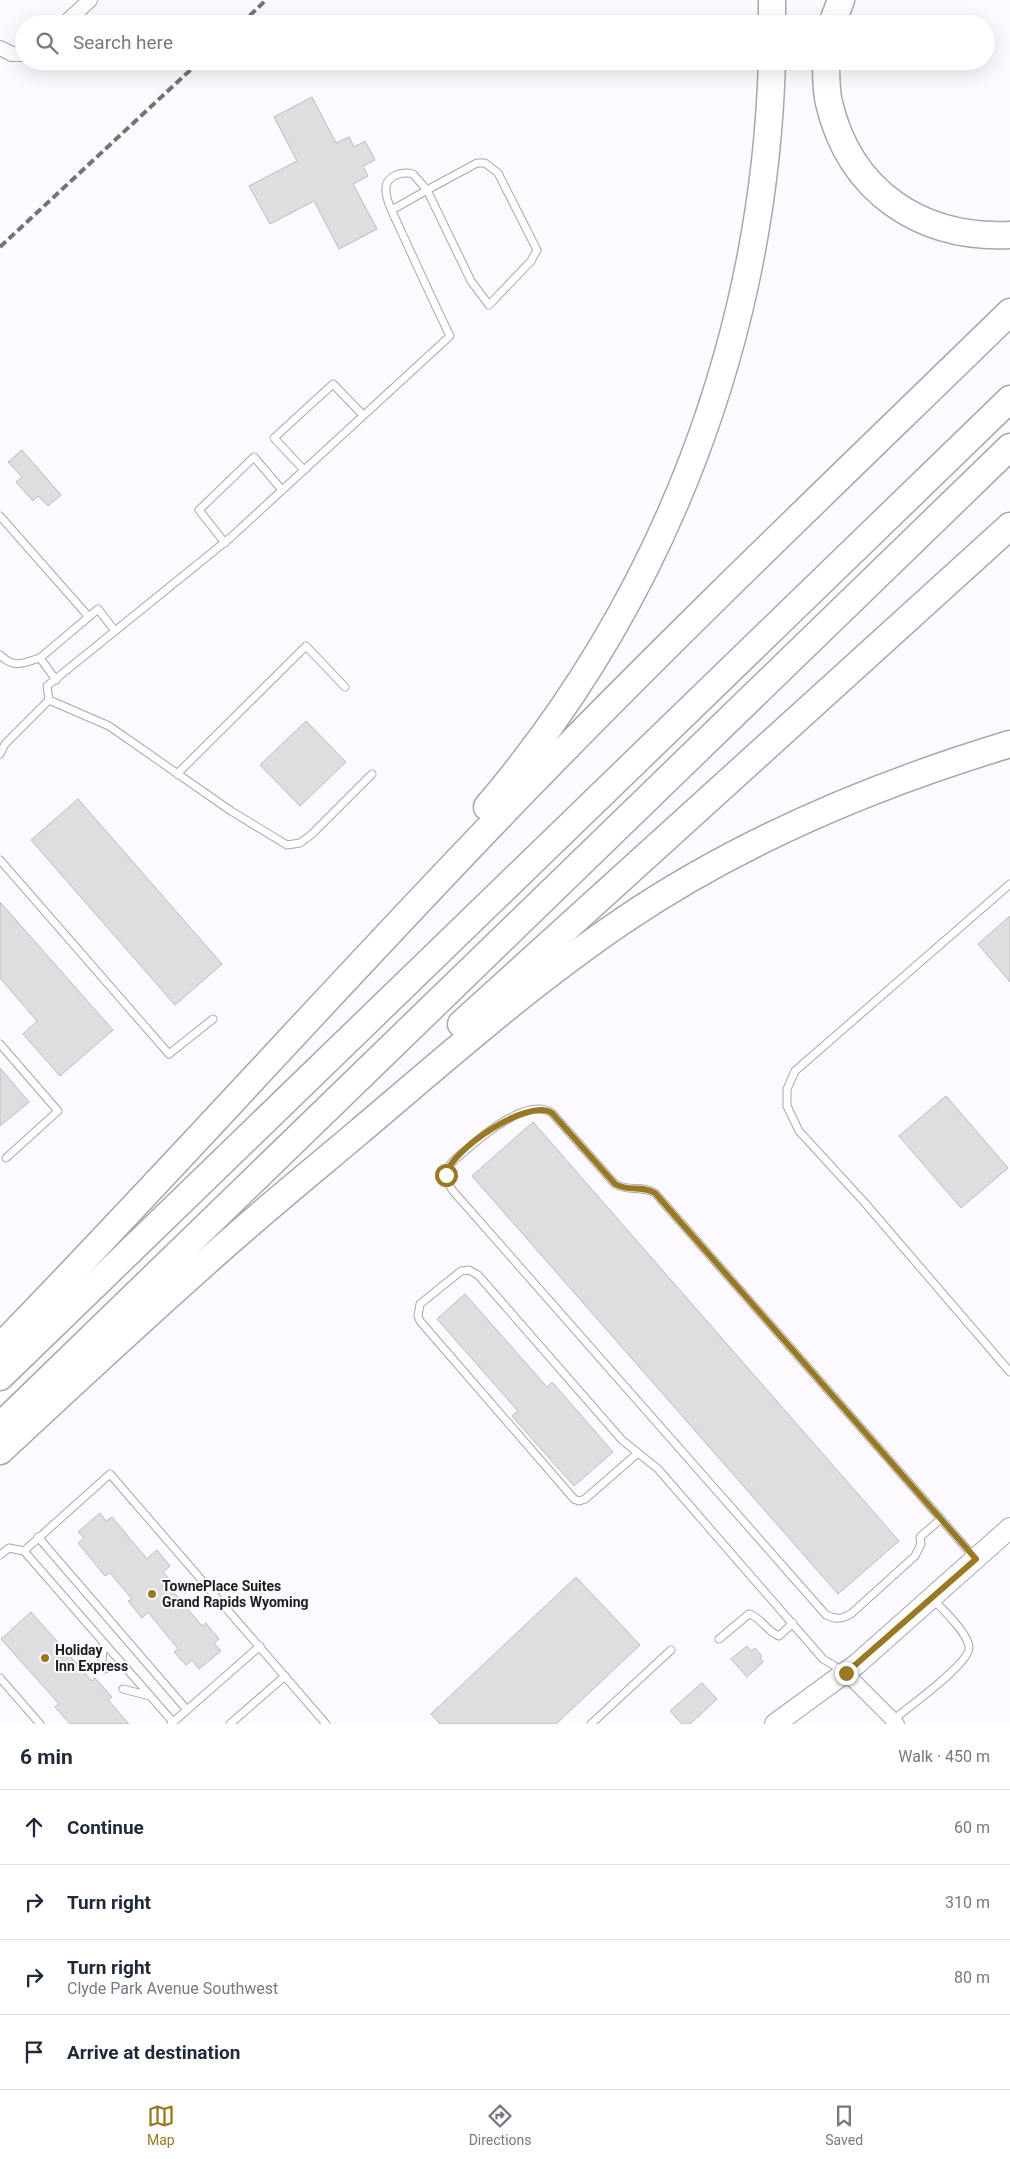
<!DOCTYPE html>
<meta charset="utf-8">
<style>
body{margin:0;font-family:Roboto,sans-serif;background:#f6f6f7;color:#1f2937}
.stop{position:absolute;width:15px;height:15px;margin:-11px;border:4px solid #997923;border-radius:50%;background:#fff}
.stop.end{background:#997923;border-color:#fff;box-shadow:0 1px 5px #0008}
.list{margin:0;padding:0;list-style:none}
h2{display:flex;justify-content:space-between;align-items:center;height:65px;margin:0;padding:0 20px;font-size:21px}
h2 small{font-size:16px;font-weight:400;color:#747a83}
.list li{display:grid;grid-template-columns:32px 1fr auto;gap:15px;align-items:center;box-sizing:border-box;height:75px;padding:0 20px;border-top:1px solid #e0e1e3}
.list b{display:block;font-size:19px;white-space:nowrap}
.list p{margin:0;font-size:16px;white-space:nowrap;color:#747a83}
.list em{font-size:16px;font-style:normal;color:#747a83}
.icon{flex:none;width:28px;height:28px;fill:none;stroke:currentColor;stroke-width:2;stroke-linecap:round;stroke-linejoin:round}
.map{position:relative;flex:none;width:1010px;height:1724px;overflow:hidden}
.search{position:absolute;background:#fff;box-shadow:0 5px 20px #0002;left:15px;right:15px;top:15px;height:55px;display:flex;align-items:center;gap:12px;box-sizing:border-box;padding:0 18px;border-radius:28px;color:#747a83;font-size:19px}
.sheet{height:365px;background:#fff}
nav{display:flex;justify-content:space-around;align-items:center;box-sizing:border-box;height:70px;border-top:1px solid #e0e1e3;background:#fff;font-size:14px;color:#747a83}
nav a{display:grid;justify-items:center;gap:2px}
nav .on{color:#997923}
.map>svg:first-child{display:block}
</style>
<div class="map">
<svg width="1010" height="1724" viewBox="0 0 1010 1724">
<rect width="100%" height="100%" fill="#fcfafe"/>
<g fill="#dedde0" stroke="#bdbbbf">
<polygon points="312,97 336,143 349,137 354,147 365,141 375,160 363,166 368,176 353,184 377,229 339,249 314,201 270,224 249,186 297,161 274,117"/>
<polygon points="22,450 61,495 48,506 38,496 33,501 16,482 22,477 8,462"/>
<polygon points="306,721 346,762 300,806 260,765"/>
<polygon points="78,799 222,964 175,1005 31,840"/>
<polygon points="0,902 113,1030 60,1076 23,1034 37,1021 0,978"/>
<polygon points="1010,916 1010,982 978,944"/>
<polygon points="0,1068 29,1102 0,1126"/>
<polygon points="946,1096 1008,1168 961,1208 899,1136"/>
<polygon points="533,1122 899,1541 838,1594 472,1176"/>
<polygon points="465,1294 547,1387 552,1382 613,1452 574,1486 512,1416 518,1411 437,1319"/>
<polygon points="100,1513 106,1521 112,1517 147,1559 157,1550 170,1566 163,1572 176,1587 172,1590 202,1626 206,1623 219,1639 214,1643 221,1651 199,1669 192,1660 186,1665 174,1652 178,1649 148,1612 142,1618 128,1601 132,1599 110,1573 105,1576 78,1543 84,1538 78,1532"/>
<polygon points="576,1577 640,1645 556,1724 440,1724 431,1714"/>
<polygon points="31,1612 92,1681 95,1678 112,1697 108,1700 129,1724 70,1724 55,1707 59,1704 1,1639"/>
<polygon points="747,1646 751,1651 755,1648 762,1656 760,1658 763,1662 747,1677 731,1659"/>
<polygon points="702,1683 717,1699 690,1724 682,1724 670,1711"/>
</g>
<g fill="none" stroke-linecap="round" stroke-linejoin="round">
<g stroke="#a8a7ab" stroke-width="9">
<g id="service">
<polyline points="304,470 274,438 333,384 363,415"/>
<polyline points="0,516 89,617"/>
<polyline points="225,543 199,510 254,457 282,490"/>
<path d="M0 655C15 669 22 663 40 658"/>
<polyline points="56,680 40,658 98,609 115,631"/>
<path d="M49 700 47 686 230 538 450 336C433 301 417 266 401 231 396 219 387 205 386 192 384 176 401 171 413 174L427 190 477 163H485L498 173 537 250 531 261 489 305 471 281 427 190 392 210"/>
<polyline points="0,754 5,744 49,700 109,726 231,811 287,845 300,843 312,834 372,774"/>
<polyline points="177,774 306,646 345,687"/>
<polyline points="0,860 169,1054 213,1019"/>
<polyline points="1010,884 795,1071 787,1089 787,1106 799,1131 865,1203 1010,1372"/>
<polyline points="0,1044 58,1111 6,1158"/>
<polyline points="638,1453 585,1499 579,1501 574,1499 420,1321 418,1316 420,1304 461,1271 469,1270 478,1275 622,1440 658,1469 823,1659 843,1671"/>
<path d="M941 1519 655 1193C643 1185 628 1192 615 1184L552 1113C528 1097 483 1135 465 1151 459 1156 450 1162 447 1170 445 1179 449 1185 453 1191L826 1615C836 1620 843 1619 852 1613L915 1556 921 1544 920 1537 941 1519 974 1557"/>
<polyline points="38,1537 187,1710"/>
<polyline points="24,1551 173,1722"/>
<polyline points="0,1555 9,1548 24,1551 110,1474 326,1724"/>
<path d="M719 1639 749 1614C761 1617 766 1631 779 1636L793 1623"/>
<polyline points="104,1643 102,1660 105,1669"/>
<polyline points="0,1678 40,1724"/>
<polyline points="123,1689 150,1696"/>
<path d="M893 1720C907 1708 971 1663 969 1647 968 1633 942 1609 932 1598"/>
<polyline points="171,1724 260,1646"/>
<polyline points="230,1724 285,1676"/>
<polyline points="591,1724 671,1650"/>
</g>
</g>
<g stroke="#a8a7ab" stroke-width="16">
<g id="minor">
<polyline points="64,24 90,0"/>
<polyline points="0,48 12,54 24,54"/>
<polyline points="846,1673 897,1724"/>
</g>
</g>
<g stroke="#a8a7ab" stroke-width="22">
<polyline id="secondary" points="775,1724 857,1664 1010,1528"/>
</g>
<g stroke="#a8a7ab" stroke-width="29">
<g id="motorway">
<polyline points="772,0 772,24"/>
<polyline points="832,24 841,0"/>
<path d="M826 61C826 75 826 90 829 103 850 192 921 239 1010 235"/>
<path d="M487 807C665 597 764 336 772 61"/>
<polyline points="461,1024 1010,526"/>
<path d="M0 1347C181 1161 353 967 534 781 689 621 851 467 1010 312"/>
<polyline points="0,1377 1010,399"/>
<polyline points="0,1426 1010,447"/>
<path d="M0 1451C81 1376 162 1300 245 1228 283 1195 322 1163 360 1131 446 1058 531 983 624 920 742 840 874 785 1010 744"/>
</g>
</g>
<use href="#service" stroke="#fff" stroke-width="7"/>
<use href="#minor" stroke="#fff" stroke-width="14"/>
<use href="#secondary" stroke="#fff" stroke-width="20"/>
<use href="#motorway" stroke="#fff" stroke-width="26"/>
<g stroke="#737274" stroke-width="4" stroke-dasharray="8 4" stroke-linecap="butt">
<polyline points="241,24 266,0"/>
<polyline points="0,247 200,61"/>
</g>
</g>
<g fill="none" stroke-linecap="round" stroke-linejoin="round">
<path stroke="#997923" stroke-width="6" d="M446 1175C450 1151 528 1097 552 1113L615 1184C628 1192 643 1185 655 1193L976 1559 846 1673"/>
</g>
<g fill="#997923" stroke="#fcfafe" stroke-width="2">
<circle cx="152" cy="1594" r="5"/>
<circle cx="45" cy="1658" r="5"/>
</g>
<g text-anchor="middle" stroke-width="4" stroke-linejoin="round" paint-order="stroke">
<g font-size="14" font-weight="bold" fill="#1d1d1e" stroke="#fcfafe" text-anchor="start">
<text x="162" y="1591">TownePlace Suites<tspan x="162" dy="16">Grand Rapids Wyoming</tspan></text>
<text x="55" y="1655">Holiday<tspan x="55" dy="16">Inn Express</tspan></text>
</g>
</g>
</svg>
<div class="stop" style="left:446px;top:1175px"></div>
<div class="stop end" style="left:846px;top:1673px"></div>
<div class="search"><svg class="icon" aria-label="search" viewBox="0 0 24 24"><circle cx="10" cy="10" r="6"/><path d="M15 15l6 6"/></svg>Search here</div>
</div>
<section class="sheet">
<h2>6 min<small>Walk · 450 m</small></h2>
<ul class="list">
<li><svg class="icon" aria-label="ahead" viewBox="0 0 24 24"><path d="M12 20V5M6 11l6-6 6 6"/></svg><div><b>Continue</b></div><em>60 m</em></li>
<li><svg class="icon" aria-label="right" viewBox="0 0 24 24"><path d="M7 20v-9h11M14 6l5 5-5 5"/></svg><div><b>Turn right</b></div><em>310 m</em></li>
<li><svg class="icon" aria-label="right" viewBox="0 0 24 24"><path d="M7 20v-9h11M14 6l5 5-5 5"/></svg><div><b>Turn right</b><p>Clyde Park Avenue Southwest</p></div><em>80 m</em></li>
<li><svg class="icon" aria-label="arrive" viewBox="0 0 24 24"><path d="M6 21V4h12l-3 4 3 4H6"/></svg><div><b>Arrive at destination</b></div></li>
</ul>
</section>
<nav>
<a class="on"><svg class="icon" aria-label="map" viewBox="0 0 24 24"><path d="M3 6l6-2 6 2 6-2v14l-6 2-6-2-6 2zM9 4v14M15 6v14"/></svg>Map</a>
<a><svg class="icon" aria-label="directions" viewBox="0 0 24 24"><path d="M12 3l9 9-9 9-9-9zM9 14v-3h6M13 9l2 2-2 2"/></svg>Directions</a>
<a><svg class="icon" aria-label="saved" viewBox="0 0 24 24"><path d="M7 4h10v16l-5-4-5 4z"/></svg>Saved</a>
</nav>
